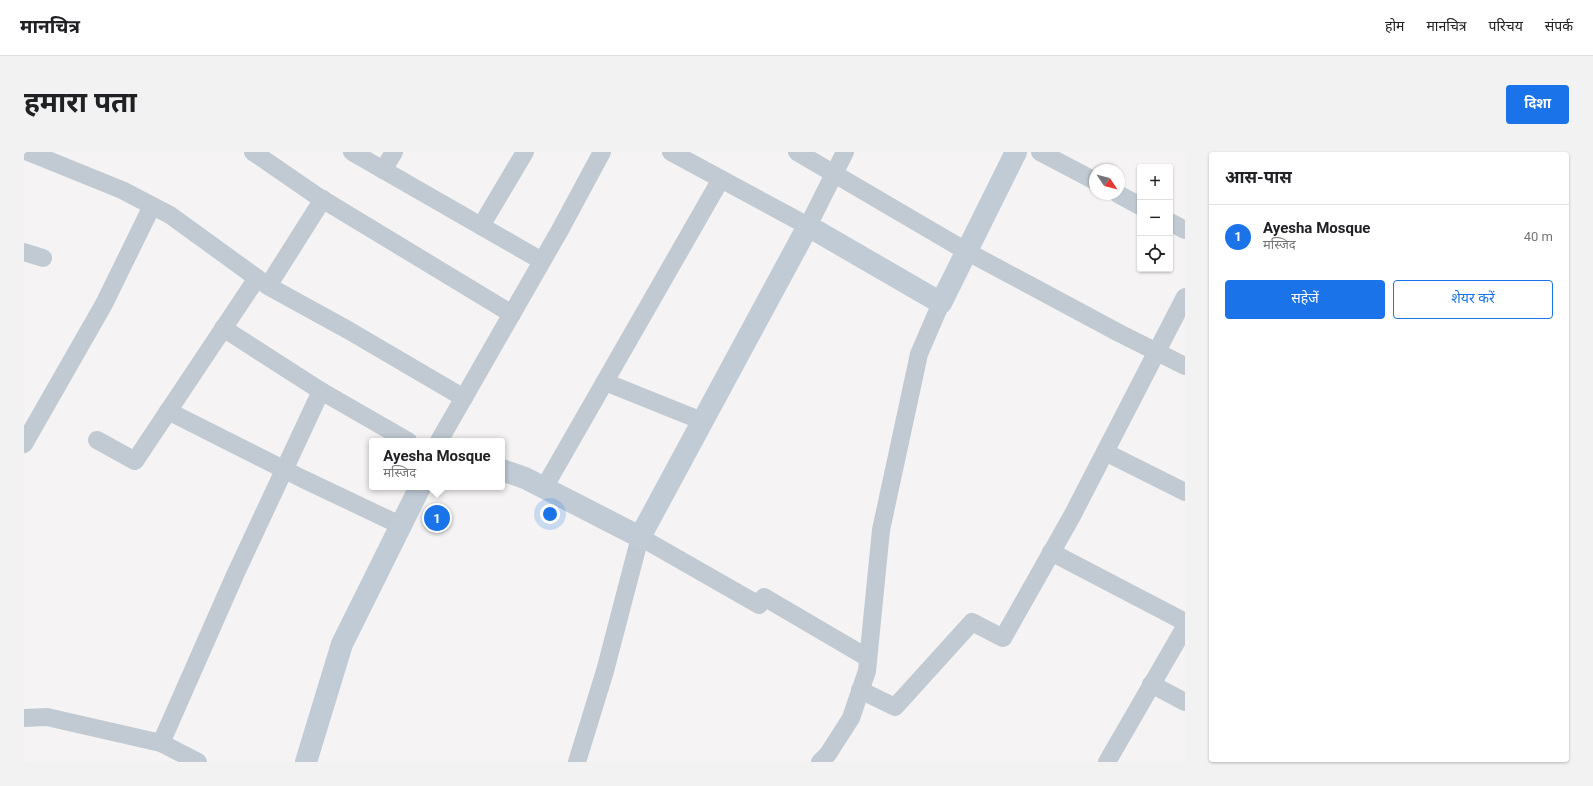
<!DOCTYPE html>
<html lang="hi">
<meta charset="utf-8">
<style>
body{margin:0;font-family:Roboto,"Noto Sans Devanagari",sans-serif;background:#f2f2f2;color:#202124}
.controls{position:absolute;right:12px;top:12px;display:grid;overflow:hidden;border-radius:4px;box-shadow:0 1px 3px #0004}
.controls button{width:36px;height:36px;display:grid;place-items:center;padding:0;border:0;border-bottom:1px solid #e0e0e0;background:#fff;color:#202124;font:20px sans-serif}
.compass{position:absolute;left:1065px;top:12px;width:36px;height:36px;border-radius:50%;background:#fff;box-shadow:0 1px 3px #0004;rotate:125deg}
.you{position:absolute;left:526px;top:362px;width:14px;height:14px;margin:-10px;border:3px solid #fff;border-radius:50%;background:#1a73e8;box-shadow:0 0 0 6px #1a73e833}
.badge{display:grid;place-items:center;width:26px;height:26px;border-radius:50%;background:#1a73e8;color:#fff;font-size:13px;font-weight:700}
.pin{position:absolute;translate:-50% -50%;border:2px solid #fff;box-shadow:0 1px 4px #0006}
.popup{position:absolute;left:345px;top:286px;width:136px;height:52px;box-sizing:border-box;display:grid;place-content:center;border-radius:4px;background:#fff;filter:drop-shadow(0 1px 3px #0005);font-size:13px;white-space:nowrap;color:#757577}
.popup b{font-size:15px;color:#202124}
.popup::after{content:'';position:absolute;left:50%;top:100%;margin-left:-8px;border:8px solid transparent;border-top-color:#fff}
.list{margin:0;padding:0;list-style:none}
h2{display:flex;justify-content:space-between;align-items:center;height:52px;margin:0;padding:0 16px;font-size:17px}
h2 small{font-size:13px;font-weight:400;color:#757577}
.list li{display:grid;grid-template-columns:26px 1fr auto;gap:12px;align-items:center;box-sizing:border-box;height:64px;padding:0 16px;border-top:1px solid #e0e0e0}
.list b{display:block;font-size:15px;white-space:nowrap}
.list p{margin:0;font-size:13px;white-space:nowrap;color:#757577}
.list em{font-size:13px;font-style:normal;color:#757577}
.actions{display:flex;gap:8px;padding:12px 16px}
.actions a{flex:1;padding:9px 0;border:1px solid #1a73e8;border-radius:4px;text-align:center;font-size:14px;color:#1a73e8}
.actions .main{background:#1a73e8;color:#fff}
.icon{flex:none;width:22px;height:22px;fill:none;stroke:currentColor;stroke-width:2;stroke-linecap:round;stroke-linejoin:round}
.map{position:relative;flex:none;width:1161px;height:610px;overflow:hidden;border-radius:4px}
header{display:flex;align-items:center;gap:24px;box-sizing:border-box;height:56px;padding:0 20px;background:#fff;border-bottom:1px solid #e0e0e0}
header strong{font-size:19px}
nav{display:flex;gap:22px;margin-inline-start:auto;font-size:14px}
.intro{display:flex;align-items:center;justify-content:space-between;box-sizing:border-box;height:96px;padding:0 24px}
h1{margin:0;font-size:28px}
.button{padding:10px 18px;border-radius:4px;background:#1a73e8;color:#fff;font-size:14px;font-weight:700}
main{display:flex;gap:24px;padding:0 24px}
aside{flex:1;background:#fff;border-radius:4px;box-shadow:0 1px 3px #0004}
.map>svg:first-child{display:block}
</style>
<header>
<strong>मानचित्र</strong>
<nav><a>होम</a><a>मानचित्र</a><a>परिचय</a><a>संपर्क</a></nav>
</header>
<div class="intro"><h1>हमारा पता</h1><a class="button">दिशा</a></div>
<main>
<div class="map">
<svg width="1161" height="610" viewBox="0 0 1161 610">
<rect width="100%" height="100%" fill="#f5f3f3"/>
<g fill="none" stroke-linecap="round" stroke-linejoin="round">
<g stroke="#c1cad2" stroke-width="18">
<polyline points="4,0 98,38 146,63 244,134 324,178 440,246"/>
<polyline points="229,0 293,44 488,162"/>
<polyline points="328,0 518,109"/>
<polyline points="647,0 784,74 821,0"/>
<polyline points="773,0 942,99 1095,181 1161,214"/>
<polyline points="1016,0 1071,29"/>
<polyline points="359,18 370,0"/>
<polyline points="1094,42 1116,54"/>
<polyline points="1146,70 1161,78"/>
<polyline points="457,74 501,0"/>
<polyline points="0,100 19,106"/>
<polyline points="244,134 299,47"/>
<polyline points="199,176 297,239 384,289"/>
<polyline points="581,230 678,269"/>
<polyline points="144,259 279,327 378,374"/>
<polyline points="73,288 111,309 233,126"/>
<polyline points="415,289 536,78 578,0"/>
<polyline points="0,292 80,152 128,54"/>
<polyline points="1081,300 1161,340"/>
<polyline points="520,336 697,27"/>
<polyline points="1027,400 1161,470"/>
<polyline points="1127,532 1161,550"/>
<polyline points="836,538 871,555 948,470 979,486 1048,364 1161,145"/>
<polyline points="0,566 23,565 137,591 174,610"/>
<polyline points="137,591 211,423 297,239"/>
<polyline points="553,610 581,519 616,385 735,453 740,445 844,506"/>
<polyline points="796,610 804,602 827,566 843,519 857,378 895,202 917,151"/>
<polyline points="1083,610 1161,475"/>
</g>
<g stroke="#c1cbd6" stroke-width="22">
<polyline points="478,318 501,326 616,385 784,74 917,151 992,0"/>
<polyline points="282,610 318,492 396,335"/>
</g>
</g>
</svg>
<div class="controls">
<button>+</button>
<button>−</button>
<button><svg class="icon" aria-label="locate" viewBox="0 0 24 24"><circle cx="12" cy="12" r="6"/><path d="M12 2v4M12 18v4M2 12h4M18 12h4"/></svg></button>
</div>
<svg class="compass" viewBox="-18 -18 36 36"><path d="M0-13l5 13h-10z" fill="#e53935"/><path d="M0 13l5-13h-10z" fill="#757577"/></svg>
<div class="you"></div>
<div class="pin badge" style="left:413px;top:366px">1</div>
<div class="popup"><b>Ayesha Mosque</b>मस्जिद</div>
</div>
<aside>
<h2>आस-पास<small></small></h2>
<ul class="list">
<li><span class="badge">1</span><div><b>Ayesha Mosque</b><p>मस्जिद</p></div><em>40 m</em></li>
</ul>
<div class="actions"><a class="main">सहेजें</a><a>शेयर करें</a></div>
</aside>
</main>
